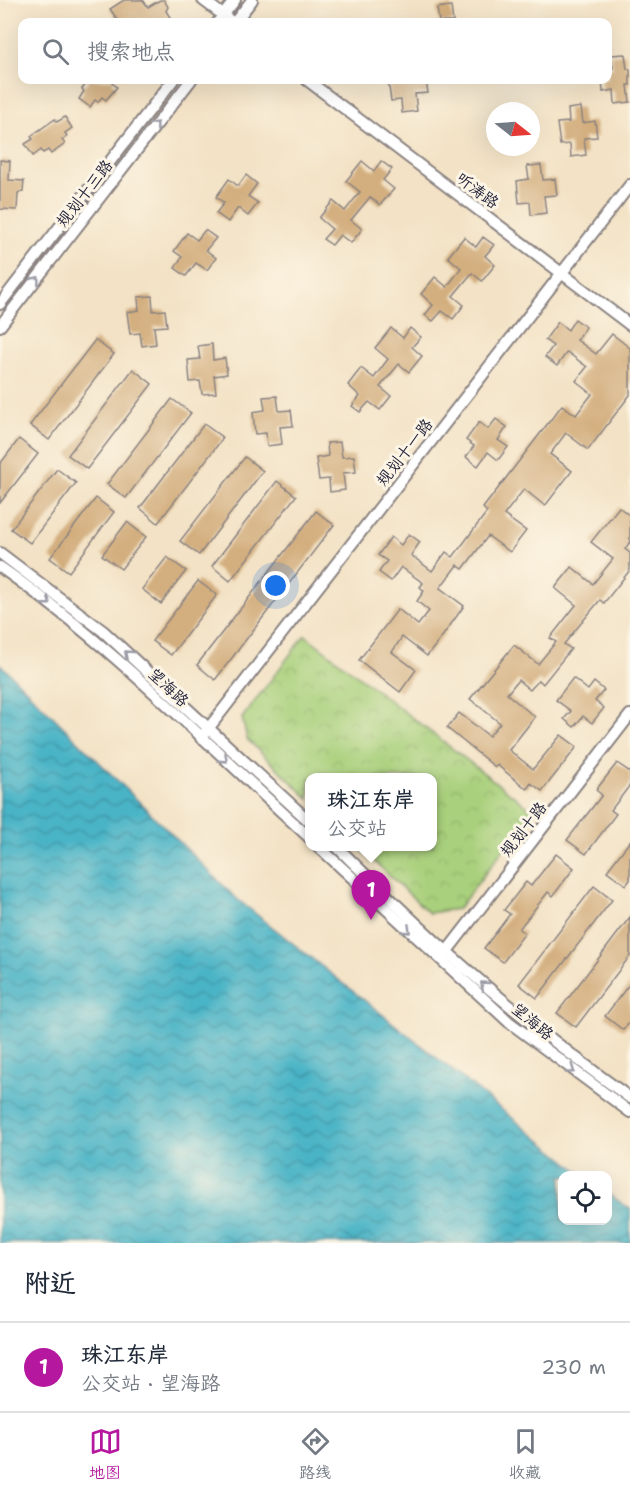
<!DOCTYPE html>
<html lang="zh">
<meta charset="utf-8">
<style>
body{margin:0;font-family:"Shantell Sans","LXGW WenKai TC",sans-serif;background:#f2f2f3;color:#1f2937}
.controls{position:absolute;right:18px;bottom:18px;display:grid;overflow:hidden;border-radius:12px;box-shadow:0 6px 24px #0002}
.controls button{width:54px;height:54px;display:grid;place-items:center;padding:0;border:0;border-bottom:2px solid #e0e1e3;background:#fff;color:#1f2937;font:30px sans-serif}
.compass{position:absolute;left:486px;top:102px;width:54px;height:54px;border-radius:50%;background:#fff;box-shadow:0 6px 24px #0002;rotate:107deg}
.you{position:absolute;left:276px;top:586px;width:21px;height:21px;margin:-15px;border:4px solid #fff;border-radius:50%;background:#1a73e8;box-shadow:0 0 0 9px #1a73e833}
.badge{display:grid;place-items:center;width:39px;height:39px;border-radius:50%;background:#b5179e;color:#fff;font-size:20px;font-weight:700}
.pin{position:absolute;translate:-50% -50px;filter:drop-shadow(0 2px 3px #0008)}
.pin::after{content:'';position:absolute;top:32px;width:21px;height:18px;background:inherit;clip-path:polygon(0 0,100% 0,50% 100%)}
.popup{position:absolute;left:305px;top:773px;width:132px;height:78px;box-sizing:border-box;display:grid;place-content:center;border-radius:12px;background:#fff;filter:drop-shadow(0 2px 4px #0005);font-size:20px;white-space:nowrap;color:#747a83}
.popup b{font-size:22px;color:#1f2937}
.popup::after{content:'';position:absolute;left:50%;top:100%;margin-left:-12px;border:12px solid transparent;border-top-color:#fff}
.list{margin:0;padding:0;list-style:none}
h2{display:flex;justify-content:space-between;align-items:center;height:78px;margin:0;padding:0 24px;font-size:26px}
h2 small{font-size:20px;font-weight:400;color:#747a83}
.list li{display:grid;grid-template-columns:39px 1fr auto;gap:18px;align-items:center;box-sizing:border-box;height:90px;padding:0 24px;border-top:2px solid #e0e1e3}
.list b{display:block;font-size:22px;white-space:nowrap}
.list p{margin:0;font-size:20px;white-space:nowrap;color:#747a83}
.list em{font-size:20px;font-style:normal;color:#747a83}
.icon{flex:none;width:33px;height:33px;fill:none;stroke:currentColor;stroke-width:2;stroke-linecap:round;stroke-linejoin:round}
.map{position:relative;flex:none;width:630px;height:1243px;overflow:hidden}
.search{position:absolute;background:#fff;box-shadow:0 6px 24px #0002;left:18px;right:18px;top:18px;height:66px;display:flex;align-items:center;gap:15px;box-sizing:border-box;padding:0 21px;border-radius:12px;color:#747a83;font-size:22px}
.sheet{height:168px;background:#fff}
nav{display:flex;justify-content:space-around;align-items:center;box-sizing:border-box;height:84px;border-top:2px solid #e0e1e3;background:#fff;font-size:16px;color:#747a83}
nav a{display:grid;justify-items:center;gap:3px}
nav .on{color:#b5179e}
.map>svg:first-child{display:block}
</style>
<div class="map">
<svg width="630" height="1243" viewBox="0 0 630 1243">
<defs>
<pattern id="park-crowns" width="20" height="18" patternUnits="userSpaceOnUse" patternTransform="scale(1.5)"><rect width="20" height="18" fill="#a9d07b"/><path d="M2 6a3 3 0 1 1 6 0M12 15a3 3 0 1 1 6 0" fill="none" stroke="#91b26b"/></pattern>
<pattern id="water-waves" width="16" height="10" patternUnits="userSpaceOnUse" patternTransform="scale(1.5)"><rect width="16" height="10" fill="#49b4c6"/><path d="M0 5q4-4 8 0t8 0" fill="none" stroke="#3c92a2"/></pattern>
</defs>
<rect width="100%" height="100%" fill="#fcf5e5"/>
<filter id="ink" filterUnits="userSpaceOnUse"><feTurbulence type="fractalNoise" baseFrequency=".0167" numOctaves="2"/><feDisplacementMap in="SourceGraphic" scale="12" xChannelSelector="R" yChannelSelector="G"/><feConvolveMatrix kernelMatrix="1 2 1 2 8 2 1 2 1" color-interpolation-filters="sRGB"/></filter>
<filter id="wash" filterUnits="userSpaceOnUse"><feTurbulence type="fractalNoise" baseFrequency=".008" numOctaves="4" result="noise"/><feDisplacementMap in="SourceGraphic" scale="24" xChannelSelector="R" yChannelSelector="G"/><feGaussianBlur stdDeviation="1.35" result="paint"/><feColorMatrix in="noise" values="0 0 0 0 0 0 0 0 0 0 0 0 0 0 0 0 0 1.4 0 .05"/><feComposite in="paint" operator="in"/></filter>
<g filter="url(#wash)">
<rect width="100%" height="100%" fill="#f3e2c5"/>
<polygon fill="url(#park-crowns)" stroke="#66795b" stroke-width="1.5" points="305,635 533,811 458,909 429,913 359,847 433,846 433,778 310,778 309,799 247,739 242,718"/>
<polygon fill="url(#water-waves)" stroke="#366b80" stroke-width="1.5" points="0,664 237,899 584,1175 562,1176 562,1220 608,1220 608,1194 630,1209 630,1243 0,1243"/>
<g id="blocks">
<g fill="#d3ae7e">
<polygon points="124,0 143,0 148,7 160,0 164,0 168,7 166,11 173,22 119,22 110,9"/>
<polygon points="451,6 453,22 439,22 437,8"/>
<polygon points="625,54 627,69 630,69 630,85 628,85 630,102 615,104 614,90 603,92 602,80 608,80 608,69 613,68 611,55"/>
<polygon points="89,80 115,80 112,83 117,87 106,100 102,97 98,102 95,100 90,107 79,99 84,91 82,89"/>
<polygon points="388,80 426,80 428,93 415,94 417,111 402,113 401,100 391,101"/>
<polygon points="581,107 583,123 595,121 597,137 584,138 586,155 571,157 570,144 560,145 557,123 569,122 568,109"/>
<polygon points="65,117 72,128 65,133 67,136 62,140 65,144 51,154 48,150 43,153 41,150 33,156 25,144 33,139 31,136 55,119 57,122"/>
<polygon points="0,160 10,161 9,180 24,181 23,191 18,193 17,210 0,209"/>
<polygon points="362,161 374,171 381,161 392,169 383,180 394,189 380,205 370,197 351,220 362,229 351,243 340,235 332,245 323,239 332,229 319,218 333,201 345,211 360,192 346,181"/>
<polygon points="541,165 543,180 555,179 557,195 544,196 546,213 531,215 530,202 519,203 517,181 529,179 527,166"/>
<polygon points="246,175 257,184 248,196 258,203 248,216 238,208 228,222 216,213 224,203 216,197 229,179 238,186"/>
<polygon points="205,230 216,238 206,250 216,258 207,270 196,263 186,276 175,268 182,257 174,251 187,233 197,240"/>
<polygon points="464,237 476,247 483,237 494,245 485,256 495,265 482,281 472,273 453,296 464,305 453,319 442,311 433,321 425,315 433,305 421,294 435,277 447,287 461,268 448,257"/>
<polygon points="152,296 153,311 165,310 167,326 154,327 156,344 142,346 140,333 130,334 127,312 139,310 138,297"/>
<polygon points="575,319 586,327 577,340 596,354 612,334 630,348 630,395 588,450 566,433 550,454 572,471 545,506 524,489 504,515 526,531 510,552 488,536 463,569 457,565 440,588 464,606 439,641 427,656 402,637 392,652 416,670 400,692 359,660 398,609 418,625 429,611 417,601 424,591 420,587 423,583 401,567 391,581 379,572 387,561 378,555 391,537 401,545 409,534 420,542 411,555 432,571 446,552 453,557 487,512 483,508 562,405 576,415 592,394 576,381 587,367 567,352 557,366 545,357 553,346 545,340 558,322 568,330"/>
<polygon points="391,328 403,338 410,328 421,337 412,347 422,356 409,372 399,364 380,387 391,396 380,410 369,402 360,412 352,406 360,396 348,385 361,368 374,378 388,359 375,348"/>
<polygon points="95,340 114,354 49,440 30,425"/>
<polygon points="212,344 213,360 225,358 227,374 214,376 216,393 202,394 200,381 190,382 188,360 200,359 198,346"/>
<polygon points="133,369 152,384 87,469 68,455"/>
<polygon points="277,396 279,411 291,410 293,426 280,427 282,444 267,446 266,433 255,434 253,412 265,410 263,397"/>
<polygon points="172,399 191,413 126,498 107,484"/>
<polygon points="496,419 507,427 498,440 508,447 498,460 488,452 478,466 466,457 474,446 466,440 479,422 488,429"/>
<polygon points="204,424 223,438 158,523 140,508"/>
<polygon points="19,439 38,454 0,503 0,464"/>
<polygon points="340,442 342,457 354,456 356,472 343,473 345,490 330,492 329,479 319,480 316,458 328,456 327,443"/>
<polygon points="245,457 263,471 199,555 180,541"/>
<polygon points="57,469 76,483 30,543 11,529"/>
<polygon points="277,481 296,496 230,581 212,566"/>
<polygon points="96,498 114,512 69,572 50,558"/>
<polygon points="619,507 630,516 630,542 625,549 630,553 630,570 604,603 600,600 564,644 571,649 543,684 539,680 530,690 518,680 507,694 535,717 509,750 533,769 561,735 577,747 542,791 531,783 527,789 497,765 495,767 447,728 459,713 489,736 500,723 470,699 514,645 538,664 556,642 550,638 576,605 555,588 572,567 593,584 613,559 591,542"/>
<polygon points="316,511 334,525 215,680 197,665"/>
<polygon points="127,522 146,537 121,569 102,555"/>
<polygon points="167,557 186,571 161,604 142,589"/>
<polygon points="198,581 217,595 171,655 152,641"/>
<polygon points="573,678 588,690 594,682 604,690 595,701 604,708 592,723 583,716 574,727 564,719 571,711 556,700"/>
<polygon points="617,763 630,772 630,785 611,810 616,814 586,854 567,840 602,795 596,790"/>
<polygon points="630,841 630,880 626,885 607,871"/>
<polygon points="556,854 574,868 553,896 548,892 519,929 525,933 503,962 484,948 510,914 504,910 526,882 531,886"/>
<polygon points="594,886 612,900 537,998 519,984"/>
<polygon points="630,917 630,956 576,1027 557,1013"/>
<polygon points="630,983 630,1022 623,1030 605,1016"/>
</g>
</g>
</g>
<g filter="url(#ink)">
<use href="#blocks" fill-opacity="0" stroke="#8a8280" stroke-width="1.5"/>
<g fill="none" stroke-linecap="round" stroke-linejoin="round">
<g stroke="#8a8280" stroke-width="14">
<g id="street">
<polyline points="203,0 232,22"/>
<polyline points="218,22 235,0"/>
<polyline points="235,22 252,0"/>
<polyline points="307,80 630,325"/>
<polyline points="0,304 173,80"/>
<polyline points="0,326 191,80"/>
<polyline points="0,553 103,631 310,822"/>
<path d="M0 567C112 645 209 746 310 838"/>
<polyline points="201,738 630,185"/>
<polyline points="318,846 509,1022 630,1112"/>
<path d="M336 846C375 884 414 923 455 959 511 1009 569 1054 630 1098"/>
<polyline points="444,955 630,715"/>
</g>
</g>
<use href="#street" stroke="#fff" stroke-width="10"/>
</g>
<defs><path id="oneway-chevron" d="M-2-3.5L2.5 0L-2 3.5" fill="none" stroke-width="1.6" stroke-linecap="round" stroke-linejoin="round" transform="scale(1.5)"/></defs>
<g stroke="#9c9ca7">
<use href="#oneway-chevron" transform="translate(155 125) rotate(-52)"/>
<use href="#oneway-chevron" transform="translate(36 280) rotate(-52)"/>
<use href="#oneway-chevron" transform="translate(47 602) rotate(38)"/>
<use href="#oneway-chevron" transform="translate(128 654) rotate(-138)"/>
<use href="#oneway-chevron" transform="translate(224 759) rotate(43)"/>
<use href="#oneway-chevron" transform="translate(407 930) rotate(43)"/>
<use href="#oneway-chevron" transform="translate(484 985) rotate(-139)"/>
<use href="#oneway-chevron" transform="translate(571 1070) rotate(36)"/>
</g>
</g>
<g text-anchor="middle" stroke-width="6" stroke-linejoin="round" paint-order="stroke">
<g font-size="16" fill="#22223b" stroke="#fcf5e5">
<text transform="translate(478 190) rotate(37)" y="6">听涛路</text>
<text transform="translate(84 193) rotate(-52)" y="6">规划十三路</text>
<text transform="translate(404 452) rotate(-52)" y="6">规划十一路</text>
<text transform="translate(169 687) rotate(43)" y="6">望海路</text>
<text transform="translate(523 829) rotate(-52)" y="6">规划十路</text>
<text transform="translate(533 1021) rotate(39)" y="6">望海路</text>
</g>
</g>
</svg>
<div class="controls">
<button><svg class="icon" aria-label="locate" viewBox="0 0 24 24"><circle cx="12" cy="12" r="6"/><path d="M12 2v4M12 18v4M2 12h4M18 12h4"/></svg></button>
</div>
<svg class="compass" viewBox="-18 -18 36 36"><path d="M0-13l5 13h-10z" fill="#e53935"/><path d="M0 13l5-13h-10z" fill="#747a83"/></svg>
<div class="you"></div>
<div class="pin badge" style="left:371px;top:920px">1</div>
<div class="popup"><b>珠江东岸</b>公交站</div>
<div class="search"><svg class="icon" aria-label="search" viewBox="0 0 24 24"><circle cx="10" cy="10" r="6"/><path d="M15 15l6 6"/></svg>搜索地点</div>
</div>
<section class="sheet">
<h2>附近<small></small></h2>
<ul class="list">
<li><span class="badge">1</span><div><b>珠江东岸</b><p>公交站 · 望海路</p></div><em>230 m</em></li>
</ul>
</section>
<nav>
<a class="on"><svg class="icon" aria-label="map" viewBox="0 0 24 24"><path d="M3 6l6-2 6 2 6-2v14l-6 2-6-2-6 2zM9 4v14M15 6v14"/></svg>地图</a>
<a><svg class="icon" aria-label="directions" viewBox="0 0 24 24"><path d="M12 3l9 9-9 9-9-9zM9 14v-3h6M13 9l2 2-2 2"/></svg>路线</a>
<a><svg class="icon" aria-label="saved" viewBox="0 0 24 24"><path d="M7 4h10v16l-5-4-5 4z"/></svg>收藏</a>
</nav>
